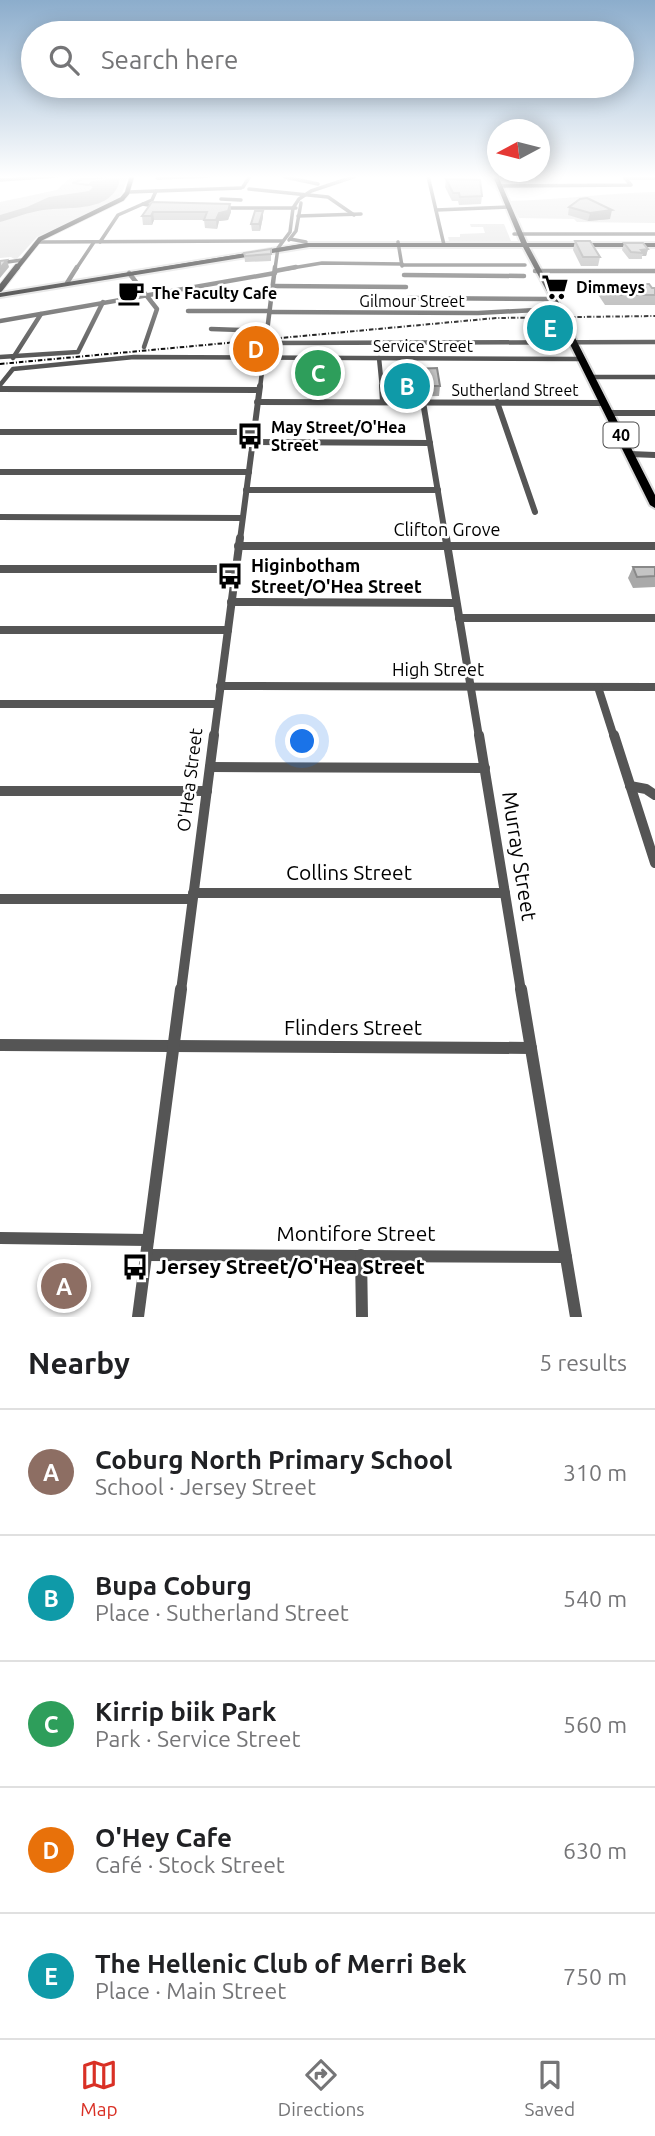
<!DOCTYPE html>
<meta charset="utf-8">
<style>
body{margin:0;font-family:Ubuntu,sans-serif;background:#f2f2f2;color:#202124}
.compass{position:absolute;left:487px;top:119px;width:63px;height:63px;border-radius:50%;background:#fff;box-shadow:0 4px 18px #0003;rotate:263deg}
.you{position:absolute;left:303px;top:742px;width:24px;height:24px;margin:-18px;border:5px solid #fff;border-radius:50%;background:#1a73e8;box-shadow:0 0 0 10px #1a73e833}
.badge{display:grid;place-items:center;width:46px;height:46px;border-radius:50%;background:#d93025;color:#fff;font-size:23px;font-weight:700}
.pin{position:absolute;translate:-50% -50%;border:4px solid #fff;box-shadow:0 2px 7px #0006}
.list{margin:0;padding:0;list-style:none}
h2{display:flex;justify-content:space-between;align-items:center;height:91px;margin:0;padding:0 28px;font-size:30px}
h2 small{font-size:23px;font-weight:400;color:#757577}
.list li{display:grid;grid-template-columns:46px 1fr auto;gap:21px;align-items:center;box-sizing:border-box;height:126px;padding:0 28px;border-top:2px solid #e0e0e0}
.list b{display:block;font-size:26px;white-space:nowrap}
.list p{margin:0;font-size:23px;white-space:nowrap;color:#757577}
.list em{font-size:23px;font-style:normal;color:#757577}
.icon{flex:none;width:38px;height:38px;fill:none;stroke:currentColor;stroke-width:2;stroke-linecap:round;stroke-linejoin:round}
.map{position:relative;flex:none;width:655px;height:1317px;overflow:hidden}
.search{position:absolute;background:#fff;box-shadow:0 4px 18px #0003;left:21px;right:21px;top:21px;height:77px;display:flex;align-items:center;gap:18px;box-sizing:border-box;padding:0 24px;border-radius:38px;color:#757577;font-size:26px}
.sheet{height:721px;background:#fff}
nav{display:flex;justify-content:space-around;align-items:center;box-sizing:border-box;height:98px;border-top:2px solid #e0e0e0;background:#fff;font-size:19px;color:#757577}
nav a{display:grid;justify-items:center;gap:4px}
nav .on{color:#d93025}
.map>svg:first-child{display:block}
</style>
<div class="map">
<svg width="655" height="1317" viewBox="0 0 655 1317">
<rect width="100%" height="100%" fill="#fff"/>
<g fill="#dcdcdc">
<polygon points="128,176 122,194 115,201 37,237 16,260 11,257 0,258 0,202 57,190 71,177"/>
<path d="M655 192V223L577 222 574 219 519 218 510 201C560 200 606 193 655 192Z"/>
<polygon points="470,224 504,224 511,241 449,241 448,237 460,237 460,234 485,233 483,227 471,227"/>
</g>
<path fill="#a3a3a3" d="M120 179C113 214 68 206 43 210 29 212 14 218 0 222V215L27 207 49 197 89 191 93 187 88 185 91 181Z"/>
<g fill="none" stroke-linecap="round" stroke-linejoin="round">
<polyline stroke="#a3a3a3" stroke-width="2" points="88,185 73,183 83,179 107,177"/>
<g stroke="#dbdbdb" stroke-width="6">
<polyline id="major-far1" points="16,269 40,239 122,199 127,193 132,176"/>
</g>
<g stroke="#dbdbdb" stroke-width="8">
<polyline id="major" points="0,289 17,267"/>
</g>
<g stroke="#dbdbdb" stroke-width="4">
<polygon id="highway" points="493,176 498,176 527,243 655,243 655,247 529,247 564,312 568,324 655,495 655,508 650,505 560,324 558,312 523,247 309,247 0,297 0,293 309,243 521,243"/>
</g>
<g stroke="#555" stroke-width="3.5">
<polyline points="428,176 444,245"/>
<polyline points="285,177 318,184"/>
<polyline points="157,178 211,176"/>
<polyline points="625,178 655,178"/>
<polyline points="0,180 57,176"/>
<polyline points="499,186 631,185 625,178"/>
<polyline points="243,187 250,176"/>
<polyline points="249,189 328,197 354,215"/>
<polyline points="128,192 241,188"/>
<polyline points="221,199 241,200"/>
<polyline points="143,204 159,207"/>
<polyline points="221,208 296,208"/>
<polyline points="436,210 509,207"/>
<polyline points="298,216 361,214"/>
<polyline points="514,234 655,234"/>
<polyline points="290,239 306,242"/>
<polyline points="289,240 296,231 301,203"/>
<polyline points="38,242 282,241"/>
<polyline points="100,242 118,215 152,200 156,191"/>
<polyline points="398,242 402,266"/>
<polyline points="0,263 22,260"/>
<polyline points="402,265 525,265"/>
<polyline points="76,269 94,242"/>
<polyline points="275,269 278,248 290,232 293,208 299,199 311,191 356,176"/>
<polyline points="286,269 322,263 402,264"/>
</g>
<g stroke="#555" stroke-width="4.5">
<polyline points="275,271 296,267"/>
<polyline points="535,271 655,271"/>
<polyline points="129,273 157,309 144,347"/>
<polyline points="404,275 524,276"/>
<polyline points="67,283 77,267"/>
<polyline points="273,286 406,287"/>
<polyline points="408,298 549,299"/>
<polyline points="188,311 270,311"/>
<polyline points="269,312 478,313 555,309"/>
<polyline points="0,321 275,273"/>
<polyline points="211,329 268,331"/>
<polyline points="267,343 655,342"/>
<polyline points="0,357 78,352 103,302"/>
<polyline points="13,358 41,314"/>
<polyline points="379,358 382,388"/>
<polyline points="591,377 655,377"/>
<polyline points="0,385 13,369 134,357 582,359"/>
<polyline points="260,388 275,267"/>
</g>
<g stroke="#555" stroke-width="6">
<polyline points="382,386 383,402"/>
<polyline points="0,389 259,390"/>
<polyline points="257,402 604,403"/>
<polyline points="423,402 446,540"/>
<polyline points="497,402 535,512"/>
<polyline points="609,413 655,413"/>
<polyline points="0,432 254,432"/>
<polyline points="252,442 430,443"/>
<polyline points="630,454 655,455"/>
<polyline points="0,472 249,472"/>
<polyline points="246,490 438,490"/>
<polyline points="0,517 242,518"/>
<polyline points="240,540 260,386"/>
</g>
<g stroke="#555" stroke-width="8">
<polyline points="446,538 479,737"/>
<polyline points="238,546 655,546"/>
<polyline points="0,569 235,569"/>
<polyline points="231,602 456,603"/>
<polyline points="459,618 655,618"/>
<polyline points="0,630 228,630"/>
<polyline points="220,686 655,687"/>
<polyline points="598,687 614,737"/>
<polyline points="0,704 218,704"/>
<polyline points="214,737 240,538"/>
</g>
<g stroke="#555" stroke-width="10">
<polyline points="479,735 521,991"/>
<polyline points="614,735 655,863"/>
<polyline points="210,767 485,768"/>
<polyline points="630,786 646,789 655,795"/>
<polyline points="0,791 207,791"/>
<polyline points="193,893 505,893"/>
<polyline points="0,899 192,899"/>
<polyline points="181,991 214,735"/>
</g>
<g stroke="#555" stroke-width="12">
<polyline points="521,989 576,1317"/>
<polyline points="0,1045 531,1048"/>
<polyline points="0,1238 148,1240"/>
<polyline points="146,1255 566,1257"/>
<polyline points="361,1255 362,1317"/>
<polyline points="138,1317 181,989"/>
</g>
<use href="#major-far1" stroke="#000" stroke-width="4.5"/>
<use href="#major" stroke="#000" stroke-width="6"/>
<use href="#highway" fill="#000" fill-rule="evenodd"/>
<polyline stroke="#000" stroke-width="2" points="0,295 307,244 655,245"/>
<polyline stroke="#000" stroke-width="2" stroke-dasharray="4.5 2 1 2" stroke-linecap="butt" points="0,364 496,318 655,316"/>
</g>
<g fill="#a9a9a9">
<polygon points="446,179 482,196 481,204 459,205 458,201 452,201 445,187"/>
<polygon points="152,202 230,204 231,212 228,220 219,221 217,229 205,228 204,220 154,220 152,225 143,225 142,216"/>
<polygon points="569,207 610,219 588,221 568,215"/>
<polygon points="263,217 260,231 252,231 251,224"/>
<polygon points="575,241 600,257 598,266 581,266 573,250"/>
<polygon points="624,243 648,249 646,256 642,256 642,259 629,259 622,250"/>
<polygon points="271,249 271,261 245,262 244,253"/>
<polygon points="600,284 655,288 655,305 605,305 597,293"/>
<polygon points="390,370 440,386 439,396 390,397"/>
<polygon points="633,567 655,567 655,587 633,588 628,578"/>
</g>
<g fill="#898989">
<polygon points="230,204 231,212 228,220 219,221 217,229 216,220 219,213"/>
<polygon points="612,210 610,219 588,221 590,213"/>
<polygon points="263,211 263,217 260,231 259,224"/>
<polygon points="153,212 154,220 152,225 151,216"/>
<polygon points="648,249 646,256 642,256 644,253 641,250"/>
<polygon points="7,260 9,267 0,278 0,268"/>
</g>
<g fill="#c4c4c4" stroke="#898989" stroke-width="2">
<polygon points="446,179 480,180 482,196 460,197 459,193 453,193"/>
<polygon points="587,198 612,210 590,213 569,207 580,199"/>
<polygon points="152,202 230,204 228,211 219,213 216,220 204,220 207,212 153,212 151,216 142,216"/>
<polygon points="255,211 263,211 259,224 251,224"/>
<polygon points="575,241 590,241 600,257 583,257"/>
<polygon points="624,243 643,243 648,249 641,250 644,253 631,252"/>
<polygon points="271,249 271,254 245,256 244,253"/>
<polygon points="7,260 0,268 0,261"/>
<polygon points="600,284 649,284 652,288 655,288 655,295 607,295"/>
<polygon points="437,368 440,386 391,386 390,370"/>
<polygon points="633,567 655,567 655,576 637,577"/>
</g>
<linearGradient id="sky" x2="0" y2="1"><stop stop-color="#8cadcc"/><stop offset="0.49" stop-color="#fff"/><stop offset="1" stop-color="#fff" stop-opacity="0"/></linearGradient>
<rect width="655" height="361" fill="url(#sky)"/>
<defs>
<g id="supermarket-bare" transform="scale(2.1)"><path d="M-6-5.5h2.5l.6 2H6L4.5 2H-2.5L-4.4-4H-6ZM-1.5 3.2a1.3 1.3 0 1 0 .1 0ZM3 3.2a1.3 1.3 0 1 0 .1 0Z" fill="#000" stroke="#fff" stroke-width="2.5" paint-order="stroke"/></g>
<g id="cafe-bare" transform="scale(2.1)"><path d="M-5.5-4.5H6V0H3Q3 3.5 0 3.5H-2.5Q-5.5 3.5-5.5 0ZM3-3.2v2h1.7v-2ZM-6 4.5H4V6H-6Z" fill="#000" stroke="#fff" stroke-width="2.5" paint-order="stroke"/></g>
<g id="bus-bare" transform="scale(2.1)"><path d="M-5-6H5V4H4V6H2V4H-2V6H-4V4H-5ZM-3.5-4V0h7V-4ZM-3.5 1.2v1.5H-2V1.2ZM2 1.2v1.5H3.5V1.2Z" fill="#000" stroke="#fff" stroke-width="2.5" paint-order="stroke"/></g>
</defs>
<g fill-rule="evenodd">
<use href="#supermarket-bare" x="555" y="287"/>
<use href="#cafe-bare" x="131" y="293"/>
<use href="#bus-bare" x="250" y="436"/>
<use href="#bus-bare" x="230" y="576"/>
<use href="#bus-bare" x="135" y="1267"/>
</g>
<g text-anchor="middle" stroke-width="5" stroke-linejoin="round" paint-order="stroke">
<g font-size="16" font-weight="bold" fill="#000" stroke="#fff" text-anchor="start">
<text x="576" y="293">Dimmeys</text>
<text x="152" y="299">The Faculty Cafe</text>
<text x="271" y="433">May Street/O'Hea<tspan x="271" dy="18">Street</tspan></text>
</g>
<g font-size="16" fill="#000" stroke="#fff">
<text x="412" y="307">Gilmour Street</text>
<text x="423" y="352">Service Street</text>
<text x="515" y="396">Sutherland Street</text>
</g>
<rect fill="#fff" stroke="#4c4c4c" stroke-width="2" x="603.5" y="422.5" width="35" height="25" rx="5"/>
<g font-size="16" font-weight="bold" fill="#000">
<text x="621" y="441">40</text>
</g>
<g font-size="18" fill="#000" stroke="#fff">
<text x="447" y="536">Clifton Grove</text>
<text x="438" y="676">High Street</text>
<text transform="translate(190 780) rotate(-83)" y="6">O'Hea Street</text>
</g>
<g font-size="18" font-weight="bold" fill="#000" stroke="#fff" text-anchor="start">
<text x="251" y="572">Higinbotham<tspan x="251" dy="21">Street/O'Hea Street</tspan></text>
</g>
<g font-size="21" fill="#000" stroke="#fff">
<text transform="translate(519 856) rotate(81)" y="7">Murray Street</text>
<text x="349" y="880">Collins Street</text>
<text x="353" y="1035">Flinders Street</text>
<text x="356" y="1241">Montifore Street</text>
</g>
<g font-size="21" font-weight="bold" fill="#000" stroke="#fff" text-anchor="start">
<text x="156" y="1274">Jersey Street/O'Hea Street</text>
</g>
</g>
</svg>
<svg class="compass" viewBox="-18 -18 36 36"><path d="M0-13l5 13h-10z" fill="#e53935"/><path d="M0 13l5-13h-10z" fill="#757577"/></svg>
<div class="you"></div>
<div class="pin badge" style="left:64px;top:1286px;background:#8d6e63">A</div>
<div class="pin badge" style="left:407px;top:386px;background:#0f9aa8">B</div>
<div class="pin badge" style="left:318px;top:373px;background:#2e9e5b">C</div>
<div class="pin badge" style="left:256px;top:349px;background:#e8710a">D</div>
<div class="pin badge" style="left:550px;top:328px;background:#0f9aa8">E</div>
<div class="search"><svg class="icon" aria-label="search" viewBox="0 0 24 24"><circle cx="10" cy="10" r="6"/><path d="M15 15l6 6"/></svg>Search here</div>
</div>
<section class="sheet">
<h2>Nearby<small>5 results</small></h2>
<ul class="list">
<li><span class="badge" style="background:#8d6e63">A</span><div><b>Coburg North Primary School</b><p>School · Jersey Street</p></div><em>310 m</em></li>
<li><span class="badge" style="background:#0f9aa8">B</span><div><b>Bupa Coburg</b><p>Place · Sutherland Street</p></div><em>540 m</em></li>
<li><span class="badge" style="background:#2e9e5b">C</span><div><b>Kirrip biik Park</b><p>Park · Service Street</p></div><em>560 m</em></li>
<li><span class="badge" style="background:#e8710a">D</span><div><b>O'Hey Cafe</b><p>Café · Stock Street</p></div><em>630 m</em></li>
<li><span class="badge" style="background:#0f9aa8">E</span><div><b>The Hellenic Club of Merri Bek</b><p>Place · Main Street</p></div><em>750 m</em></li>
</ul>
</section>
<nav>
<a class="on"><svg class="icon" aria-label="map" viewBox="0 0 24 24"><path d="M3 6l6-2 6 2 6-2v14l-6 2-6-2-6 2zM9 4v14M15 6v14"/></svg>Map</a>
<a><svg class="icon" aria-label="directions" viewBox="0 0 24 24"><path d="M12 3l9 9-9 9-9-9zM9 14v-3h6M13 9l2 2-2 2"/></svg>Directions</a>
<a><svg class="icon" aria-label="saved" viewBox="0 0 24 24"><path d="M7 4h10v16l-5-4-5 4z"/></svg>Saved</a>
</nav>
